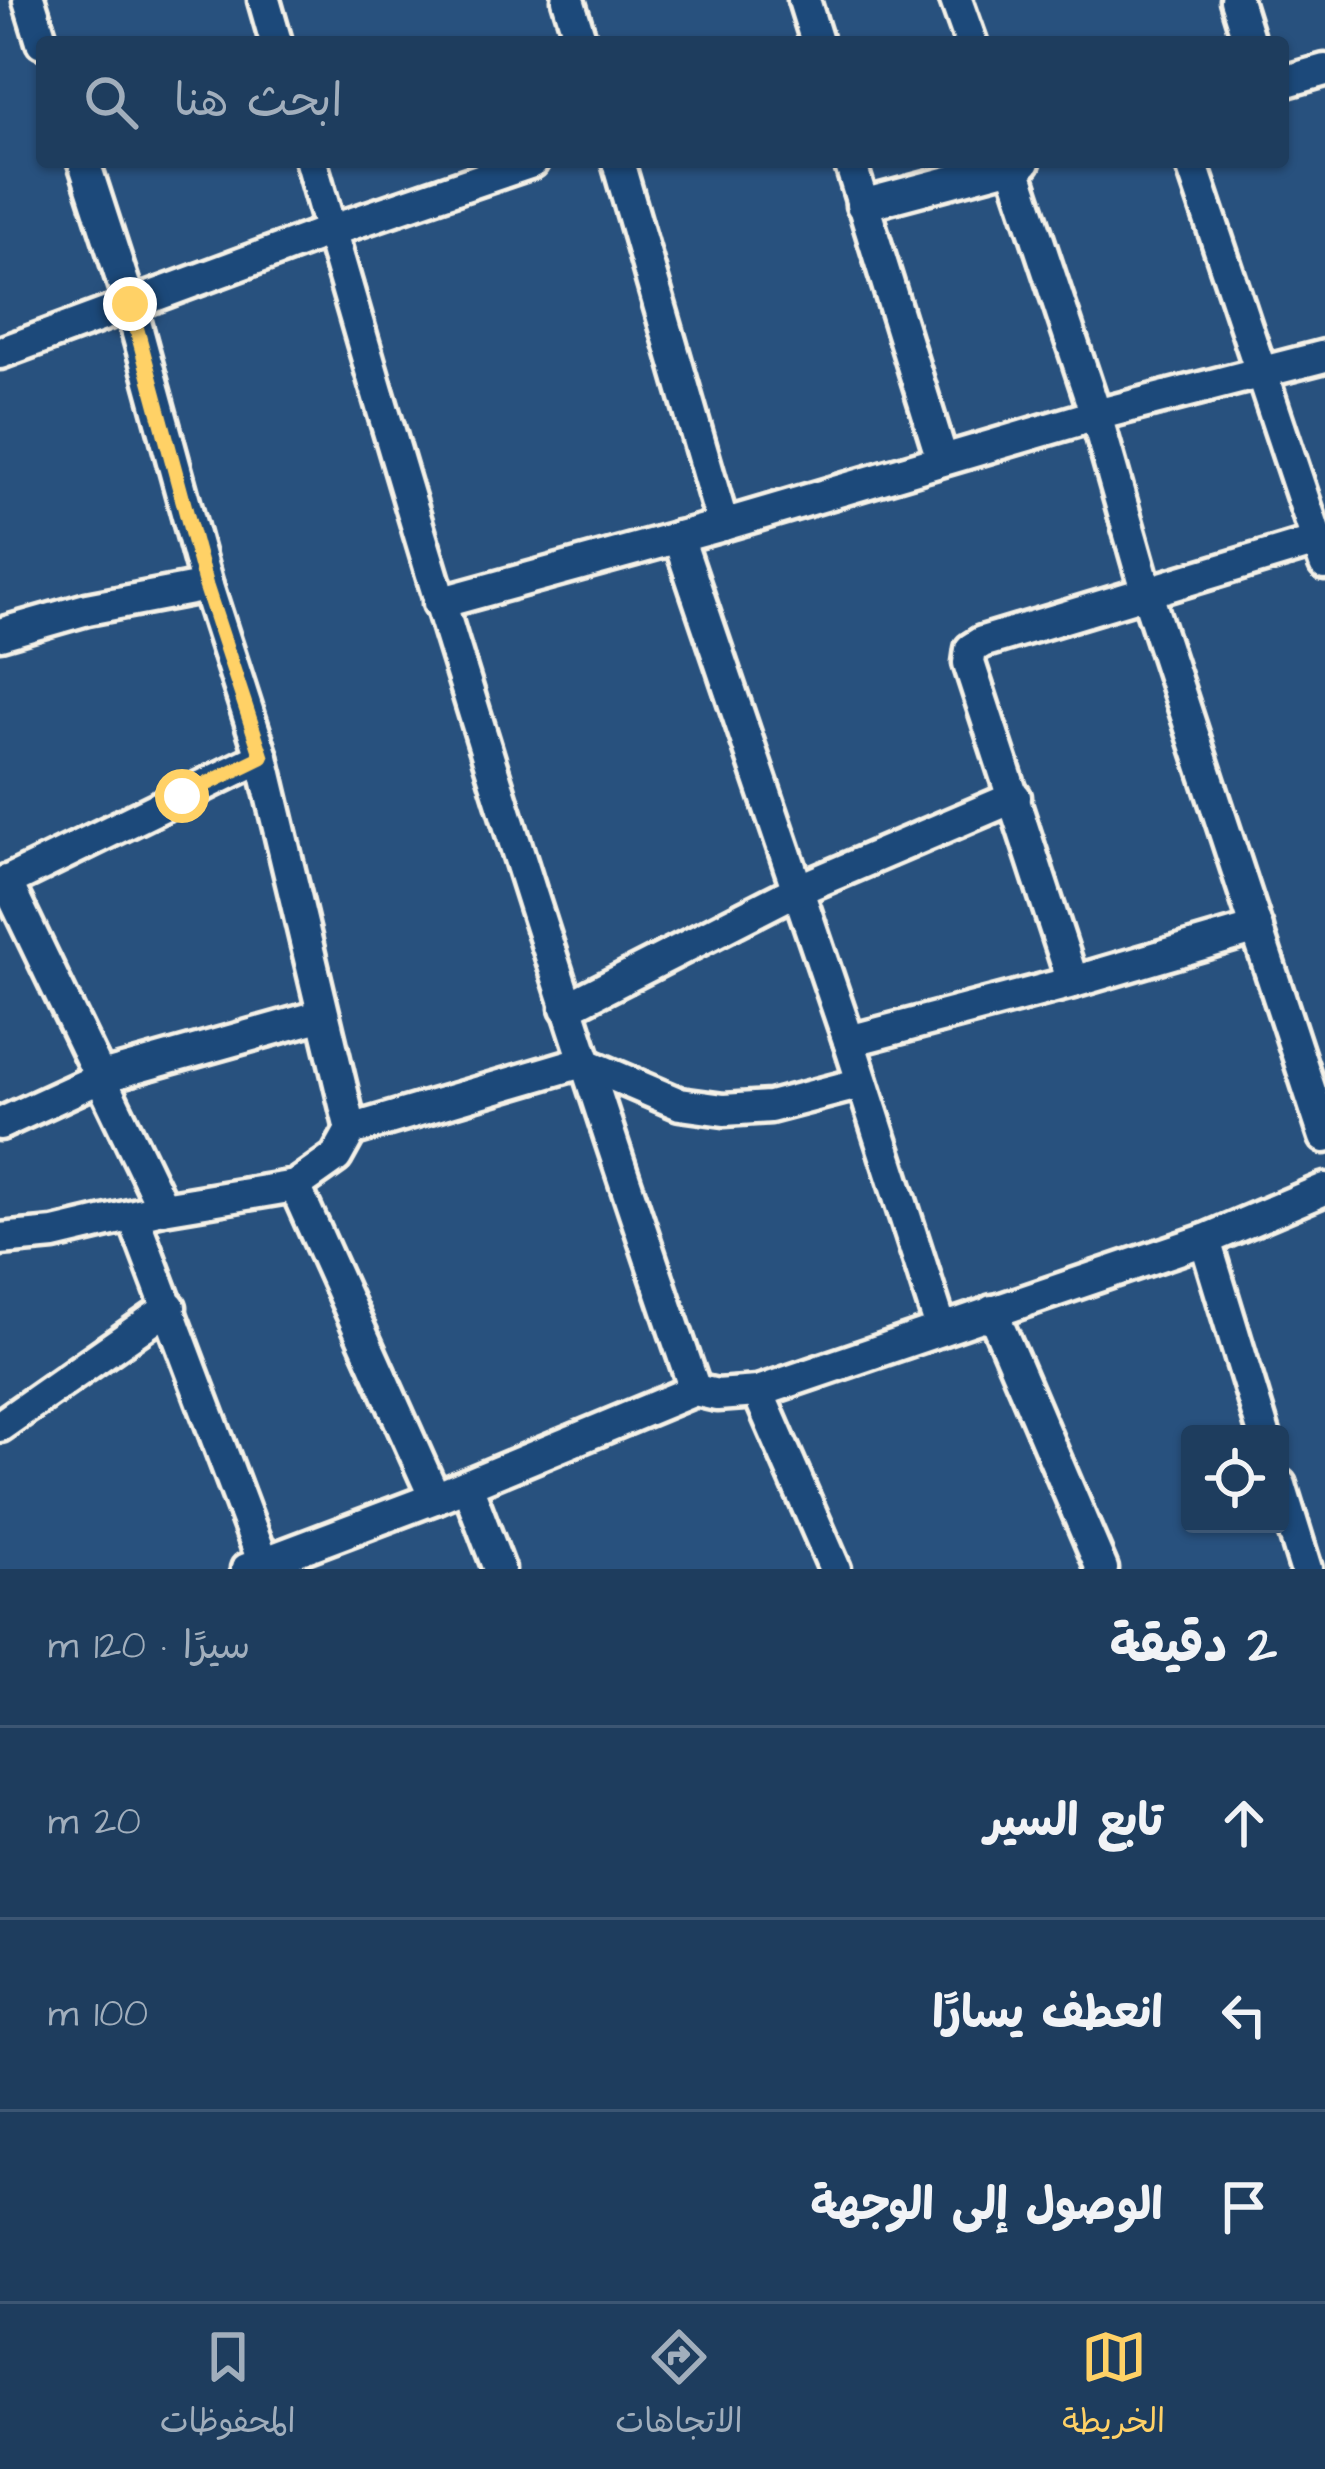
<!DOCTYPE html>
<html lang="ar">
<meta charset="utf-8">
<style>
body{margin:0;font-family:"Architects Daughter","Playpen Sans Arabic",sans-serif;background:#264464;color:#f1f3f6;direction:rtl}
.controls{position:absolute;right:36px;bottom:36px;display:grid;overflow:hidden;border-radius:12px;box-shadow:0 3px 9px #0004}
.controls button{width:108px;height:108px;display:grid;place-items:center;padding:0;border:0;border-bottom:3px solid #3c5673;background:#1e3d5e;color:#f1f3f6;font:60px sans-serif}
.stop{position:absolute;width:36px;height:36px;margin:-27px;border:9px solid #ffd166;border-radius:50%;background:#fff}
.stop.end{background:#ffd166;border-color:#fff;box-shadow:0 3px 12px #0008}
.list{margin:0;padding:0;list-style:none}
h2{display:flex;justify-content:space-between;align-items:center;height:156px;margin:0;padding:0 48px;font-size:51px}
h2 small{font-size:39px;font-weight:400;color:#a1aebc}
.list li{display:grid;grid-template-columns:78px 1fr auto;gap:36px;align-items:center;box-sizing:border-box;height:192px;padding:0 48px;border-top:3px solid #3c5673}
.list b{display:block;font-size:45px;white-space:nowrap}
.list em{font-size:39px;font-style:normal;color:#a1aebc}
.icon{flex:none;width:66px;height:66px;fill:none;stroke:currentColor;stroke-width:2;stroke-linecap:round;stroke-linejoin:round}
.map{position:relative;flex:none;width:1325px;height:1569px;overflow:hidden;direction:ltr}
.search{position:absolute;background:#1e3d5e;box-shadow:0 3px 9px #0004;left:36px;right:36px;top:36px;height:132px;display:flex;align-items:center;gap:30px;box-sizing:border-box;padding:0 42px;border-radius:12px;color:#a1aebc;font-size:45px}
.sheet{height:732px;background:#1e3d5e}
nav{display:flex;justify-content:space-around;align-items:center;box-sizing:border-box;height:168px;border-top:3px solid #3c5673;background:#1e3d5e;font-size:33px;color:#a1aebc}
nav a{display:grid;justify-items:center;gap:6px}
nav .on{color:#ffd166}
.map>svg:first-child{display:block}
</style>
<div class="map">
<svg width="1325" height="1569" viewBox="0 0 1325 1569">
<rect width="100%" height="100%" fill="#28517e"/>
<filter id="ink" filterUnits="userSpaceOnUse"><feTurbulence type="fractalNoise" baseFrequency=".00833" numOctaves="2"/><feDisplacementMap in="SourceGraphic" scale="24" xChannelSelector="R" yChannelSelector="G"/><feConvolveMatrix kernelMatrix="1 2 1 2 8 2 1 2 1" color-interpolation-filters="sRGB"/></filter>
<g filter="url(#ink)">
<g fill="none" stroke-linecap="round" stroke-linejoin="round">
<g stroke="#f4f1e8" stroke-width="39">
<g id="street">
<polyline points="29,0 42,42"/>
<polyline points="264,0 276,42"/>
<polyline points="568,0 581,42"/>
<polyline points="804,0 817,42"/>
<polyline points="956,0 971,42"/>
<polyline points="1236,0 1249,42"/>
<polyline points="1283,82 1325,70"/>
<polyline points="84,162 130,304 207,586 262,757 351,1130"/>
<path d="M311 162C428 575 556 984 695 1390"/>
<polyline points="618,162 723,525"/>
<polyline points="850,162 942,459"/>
<polyline points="1012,162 1096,415 1147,594 1325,1137"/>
<polyline points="1191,162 1325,564"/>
<polyline points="862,205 1024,162"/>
<polyline points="0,353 330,231 532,162"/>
<polyline points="678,537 849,1041 941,1328"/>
<polyline points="439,603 723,525 1096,415 1325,356"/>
<polyline points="0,634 87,609 207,586"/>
<polyline points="6,881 163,1208"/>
<polyline points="0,885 262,757"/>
<polyline points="1257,928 1073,982 969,663 971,649 982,642 1317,541"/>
<polyline points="566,1008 795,891 1015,797"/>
<polyline points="849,1041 1073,982"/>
<polyline points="0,1124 102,1077 323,1015"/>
<polyline points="295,1186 435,1498"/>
<polyline points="133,1216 263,1561"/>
<polyline points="0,1239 54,1234 163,1208 295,1186 336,1157 351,1130 582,1062 680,1104 724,1110 770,1107 862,1083"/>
<polyline points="1205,1240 1264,1434"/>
<polyline points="992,1311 1102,1569"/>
<polyline points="758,1392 835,1569"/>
<polyline points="0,1426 170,1307"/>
<polyline points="467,1485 499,1569"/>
<polyline points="1280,1485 1306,1569"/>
<polyline points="247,1569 435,1498 695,1390 717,1395 758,1392 1205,1240 1325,1189"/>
</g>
</g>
<use href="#street" stroke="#1f4a7a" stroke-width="30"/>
</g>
</g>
<g fill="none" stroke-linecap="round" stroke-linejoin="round" filter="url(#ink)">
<polyline stroke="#ffd166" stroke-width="15" points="130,304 206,586 262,757 182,796"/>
</g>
</svg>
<div class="controls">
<button><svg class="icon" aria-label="locate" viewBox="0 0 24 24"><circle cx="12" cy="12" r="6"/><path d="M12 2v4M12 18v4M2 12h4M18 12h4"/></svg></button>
</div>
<div class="stop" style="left:182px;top:796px"></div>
<div class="stop end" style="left:130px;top:304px"></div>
<div class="search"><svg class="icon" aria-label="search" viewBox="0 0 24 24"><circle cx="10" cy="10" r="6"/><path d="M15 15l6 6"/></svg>ابحث هنا</div>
</div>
<section class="sheet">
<h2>2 دقيقة<small>سيرًا · 120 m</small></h2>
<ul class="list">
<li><svg class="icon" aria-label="ahead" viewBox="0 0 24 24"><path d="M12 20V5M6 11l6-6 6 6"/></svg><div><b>تابع السير</b></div><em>20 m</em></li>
<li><svg class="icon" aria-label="left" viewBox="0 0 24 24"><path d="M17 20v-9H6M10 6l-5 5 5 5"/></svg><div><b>انعطف يسارًا</b></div><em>100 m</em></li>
<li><svg class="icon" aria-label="arrive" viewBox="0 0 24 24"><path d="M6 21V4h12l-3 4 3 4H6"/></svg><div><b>الوصول إلى الوجهة</b></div></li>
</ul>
</section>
<nav>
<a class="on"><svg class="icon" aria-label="map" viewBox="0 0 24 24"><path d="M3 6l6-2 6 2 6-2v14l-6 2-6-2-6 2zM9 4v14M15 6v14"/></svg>الخريطة</a>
<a><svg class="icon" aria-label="directions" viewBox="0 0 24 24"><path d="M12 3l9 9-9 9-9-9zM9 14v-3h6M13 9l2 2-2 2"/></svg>الاتجاهات</a>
<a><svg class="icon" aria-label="saved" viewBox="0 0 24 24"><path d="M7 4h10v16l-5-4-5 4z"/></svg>المحفوظات</a>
</nav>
